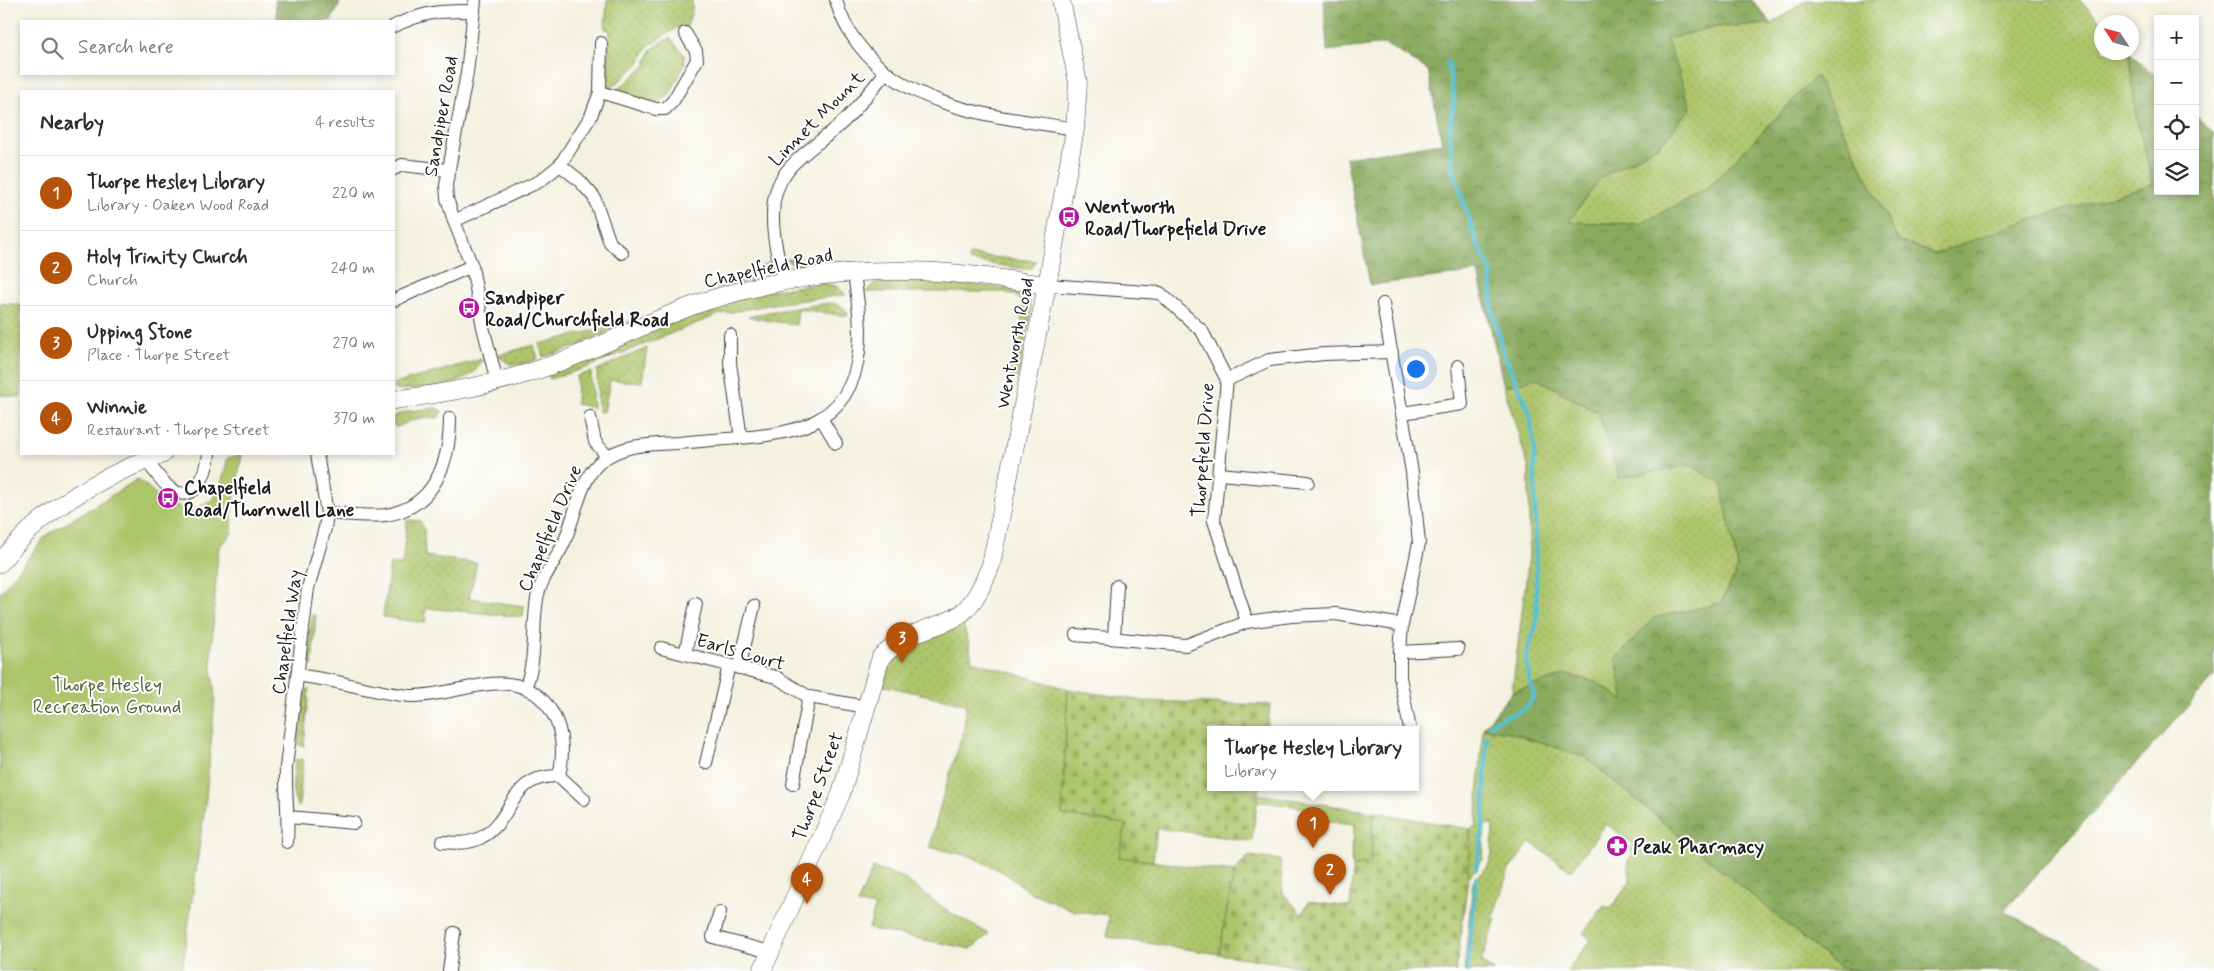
<!DOCTYPE html>
<meta charset="utf-8">
<style>
body{margin:0;font-family:Mynerve,sans-serif;background:#f7f7f7;color:#2b2b33}
.controls{position:absolute;right:15px;top:15px;display:grid;overflow:hidden;border-radius:0px;box-shadow:0 2px 8px #0003}
.controls button{width:45px;height:45px;display:grid;place-items:center;padding:0;border:0;border-bottom:1px solid #e1e1e2;background:#fff;color:#2b2b33;font:25px sans-serif}
.compass{position:absolute;left:2094px;top:15px;width:45px;height:45px;border-radius:50%;background:#fff;box-shadow:0 2px 8px #0003;rotate:306deg}
.you{position:absolute;left:1415px;top:368px;width:18px;height:18px;margin:-12px;border:4px solid #fff;border-radius:50%;background:#1a73e8;box-shadow:0 0 0 8px #1a73e833}
.badge{display:grid;place-items:center;width:32px;height:32px;border-radius:50%;background:#b45309;color:#fff;font-size:16px;font-weight:700}
.pin{position:absolute;translate:-50% -41px;filter:drop-shadow(0 1px 2px #0008)}
.pin::after{content:'';position:absolute;top:26px;width:18px;height:15px;background:inherit;clip-path:polygon(0 0,100% 0,50% 100%)}
.popup{position:absolute;left:1207px;top:726px;width:212px;height:65px;box-sizing:border-box;display:grid;place-content:center;border-radius:0px;background:#fff;filter:drop-shadow(0 1px 4px #0005);font-size:16px;white-space:nowrap;color:#7c7c81}
.popup b{font-size:19px;color:#2b2b33}
.popup::after{content:'';position:absolute;left:50%;top:100%;margin-left:-10px;border:10px solid transparent;border-top-color:#fff}
.list{margin:0;padding:0;list-style:none}
h2{display:flex;justify-content:space-between;align-items:center;height:65px;margin:0;padding:0 20px;font-size:21px}
h2 small{font-size:16px;font-weight:400;color:#7c7c81}
.list li{display:grid;grid-template-columns:32px 1fr auto;gap:15px;align-items:center;box-sizing:border-box;height:75px;padding:0 20px;border-top:1px solid #e1e1e2}
.list b{display:block;font-size:19px;white-space:nowrap}
.list p{margin:0;font-size:16px;white-space:nowrap;color:#7c7c81}
.list em{font-size:16px;font-style:normal;color:#7c7c81}
.icon{flex:none;width:28px;height:28px;fill:none;stroke:currentColor;stroke-width:2;stroke-linecap:round;stroke-linejoin:round}
.map{position:relative;flex:none;width:2214px;height:971px;overflow:hidden}
.search{position:absolute;background:#fff;box-shadow:0 2px 8px #0003;left:20px;top:20px;width:375px;height:55px;display:flex;align-items:center;gap:12px;box-sizing:border-box;padding:0 18px;border-radius:0px;color:#7c7c81;font-size:19px}
.panel{position:absolute;background:#fff;box-shadow:0 2px 8px #0003;left:20px;top:90px;width:375px;height:365px;border-radius:0px}
.map>svg:first-child{display:block}
</style>
<div class="map">
<svg width="2214" height="971" viewBox="0 0 2214 971">
<defs>
<pattern id="grass-dots" width="8" height="8" patternUnits="userSpaceOnUse" patternTransform="scale(1.25)"><rect width="8" height="8" fill="#adc56a"/><path d="M2 2h.1M6 6h.1" fill="none" stroke="#94a95b" stroke-width="1.8" stroke-linecap="round"/></pattern>
<pattern id="forest-crowns" width="20" height="18" patternUnits="userSpaceOnUse" patternTransform="scale(1.25)"><rect width="20" height="18" fill="#8aaa5e"/><path d="M2 6a3 3 0 1 1 6 0M12 15a3 3 0 1 1 6 0" fill="none" stroke="#708a4d"/></pattern>
<pattern id="cemetery-stones" width="16" height="16" patternUnits="userSpaceOnUse" patternTransform="scale(1.25)"><rect width="16" height="16" fill="#adc56a"/><path d="M2 7V4a2 2 0 0 1 4 0v3zM10 15v-3a2 2 0 0 1 4 0v3z" fill="#94a95b"/></pattern>
</defs>
<rect width="100%" height="100%" fill="#fff"/>
<filter id="ink" filterUnits="userSpaceOnUse"><feTurbulence type="fractalNoise" baseFrequency=".02" numOctaves="2"/><feDisplacementMap in="SourceGraphic" scale="10" xChannelSelector="R" yChannelSelector="G"/><feConvolveMatrix kernelMatrix="1 2 1 2 8 2 1 2 1" color-interpolation-filters="sRGB"/></filter>
<filter id="wash" filterUnits="userSpaceOnUse"><feTurbulence type="fractalNoise" baseFrequency=".0096" numOctaves="4" result="noise"/><feDisplacementMap in="SourceGraphic" scale="20" xChannelSelector="R" yChannelSelector="G"/><feGaussianBlur stdDeviation="1.12" result="paint"/><feColorMatrix in="noise" values="0 0 0 0 0 0 0 0 0 0 0 0 0 0 0 0 0 1.4 0 .05"/><feComposite in="paint" operator="in"/></filter>
<g filter="url(#wash)">
<rect width="100%" height="100%" fill="#f4f1e0"/>
<g fill="url(#grass-dots)" stroke="#647043">
<polygon points="607,0 692,0 692,11 687,27 678,27 648,46 639,63 613,87 607,87 610,30 605,29"/>
<polygon points="1806,0 2079,0 2102,22 2102,52 2130,53 2135,111 2153,184 2023,222 1935,254 1898,240 1816,76 1707,189 1640,224 1568,222 1600,178 1661,144 1667,39 1713,27 1772,24"/>
<polygon points="670,38 684,55 685,64 669,96 661,102 649,102 615,92 645,66 651,50 663,41"/>
<polygon points="969,255 1036,261 1032,268 1025,269 969,261"/>
<path d="M786 259 853 263C832 266 803 276 786 259Z"/>
<path d="M770 262C756 284 740 283 717 288Z"/>
<polygon points="884,279 926,280 1003,288 1017,291 1030,301 1031,310 1019,375 1013,379 1009,378 1022,323 1023,304 1016,296 1004,292 866,292 873,284"/>
<polygon points="824,283 838,287 846,295 772,304 717,315 588,367 550,379 548,373 612,350 658,328 717,305 773,290"/>
<polygon points="0,303 21,305 21,397 0,395"/>
<path d="M829 303C839 304 846 306 848 316L798 309 796 325 748 317 768 312Z"/>
<polygon points="632,321 580,345 543,357 539,344"/>
<polygon points="534,345 538,359 523,364 509,364 498,355"/>
<polygon points="647,348 642,382 610,380 604,412 598,411 597,370"/>
<path d="M482 359C472 390 421 388 394 390V384Z"/>
<polygon points="591,372 593,408 576,404 577,376"/>
<polygon points="1536,378 1599,413 1619,478 1690,465 1721,482 1738,568 1721,603 1653,618 1616,659 1625,701 1596,682 1567,675 1512,692 1529,556 1529,469 1504,387"/>
<polygon points="436,408 442,411 438,418 415,419 397,427 394,426 394,416 409,411"/>
<polygon points="407,520 420,521 424,529 425,556 477,563 469,598 524,606 523,617 426,608 425,623 383,617 390,564 402,565"/>
<polygon points="312,615 316,615 312,666 308,653"/>
<path d="M963 625 969 643 972 661 1068 689 1062 815 1127 824 1119 857 1234 872 1219 954 1107 937 1109 915 1075 911 1026 890 1005 873 970 856 930 847 942 799 964 729 966 704 881 685C894 647 928 639 963 625Z"/>
<path d="M309 688 304 746 297 744C299 730 298 696 309 688Z"/>
<polygon points="1483,728 1509,732 1585,757 1840,968 1859,971 1567,971 1591,940 1583,933 1604,906 1610,909 1630,882 1628,860 1634,853 1630,850 1634,844 1606,824 1571,871 1530,842 1509,870 1493,917 1496,919 1481,962 1494,971 1464,971 1473,881 1488,866 1492,854 1493,823 1485,825 1483,859 1468,878 1470,829 1476,826"/>
<path d="M303 759 299 807C289 795 294 775 295 760Z"/>
<polygon points="1258,794 1373,812 1371,862 1353,867 1351,860 1355,824 1305,820 1306,808 1257,801"/>
<polygon points="873,868 902,877 949,912 989,934 971,949 869,929 875,906 857,904"/>
</g>
<g fill="url(#forest-crowns)" stroke="#53633d">
<polygon points="275,0 339,0 339,6 331,21 277,21"/>
<polygon points="1324,0 1752,0 1772,24 1713,27 1667,39 1691,108 1661,144 1600,178 1569,222 1640,224 1707,189 1816,76 1898,240 1935,254 2023,222 2153,184 2135,111 2130,53 2158,78 2158,191 2195,191 2195,115 2214,134 2214,677 2004,911 2111,969 2122,971 2111,971 2110,969 2097,971 1859,971 1840,968 1585,757 1509,732 1483,728 1512,692 1567,674 1596,682 1624,701 1616,659 1653,618 1721,603 1738,568 1721,483 1690,465 1619,478 1599,413 1536,378 1504,387 1478,272 1370,285 1346,158 1442,143 1428,70 1385,44 1327,51"/>
</g>
<g fill="url(#cemetery-stones)" stroke="#647043">
<polygon points="1068,689 1144,701 1270,705 1267,729 1210,729 1210,787 1259,787 1252,841 1157,828 1153,861 1119,857 1126,824 1062,815"/>
<polygon points="1373,812 1470,829 1468,878 1456,971 1330,971 1219,954 1234,872 1249,856 1280,860 1283,893 1302,915 1308,902 1350,907 1353,868 1371,861"/>
</g>
<polygon fill="#adc56a" stroke="#647043" points="242,454 232,509 232,533 219,547 217,564 211,659 215,698 206,798 182,971 0,971 0,593 46,536 138,479 168,504 193,512 214,498 220,488 228,458"/>
<g fill="none" stroke-linecap="round" stroke-linejoin="round">
<g stroke="#56c1d1" stroke-width="4.5">
<path d="M1448 62 1454 98 1450 128 1453 169 1477 243 1491 270 1492 308 1503 352 1529 411 1534 446 1537 619C1536 631 1531 639 1528 649 1524 666 1530 680 1534 696 1520 721 1508 709 1490 725"/>
<polyline points="1476,869 1483,830 1487,737"/>
<polyline points="1467,971 1476,878"/>
</g>
</g>
</g>
<g filter="url(#ink)">
<g fill="none" stroke-linecap="round" stroke-linejoin="round">
<g stroke="#3c3c39" stroke-width="14">
<g id="street">
<polyline points="475,0 467,73 446,185 447,198 454,221 472,266 483,327 497,382"/>
<path d="M836 0C840 16 848 31 858 44 909 111 998 116 1075 129"/>
<path d="M394 26C426 11 440 11 474 11"/>
<polyline points="600,92 656,109 665,109 673,101 697,60 696,51 685,33"/>
<polyline points="560,165 579,180 594,197 610,243 622,253"/>
<polyline points="394,169 402,165 447,170"/>
<polyline points="454,221 540,181 560,165 591,116 600,92 601,43"/>
<path d="M783 282C779 260 772 237 773 214 773 164 813 151 844 121 859 106 872 89 886 72"/>
<polyline points="1047,285 1160,293 1202,331 1227,380 1214,521 1247,622"/>
<polyline points="394,300 472,266"/>
<polyline points="1383,304 1412,472 1419,543 1402,625 1400,652 1400,677 1410,729"/>
<polyline points="730,335 730,363 741,438"/>
<polyline points="1227,380 1269,360 1324,354 1392,352"/>
<polyline points="1402,413 1462,404 1458,366"/>
<polyline points="590,417 595,442 607,456"/>
<polyline points="821,418 836,443"/>
<path d="M146 460C153 469 162 483 172 490 196 505 207 471 209 454"/>
<polyline points="1219,474 1308,482"/>
<path d="M327 513C346 514 367 517 385 515 435 508 450 461 450 418"/>
<polyline points="1076,635 1186,645 1247,622 1291,616 1336,614 1402,625"/>
<polyline points="1114,638 1117,586"/>
<polyline points="661,648 776,677 809,697 867,707"/>
<polyline points="1400,652 1458,649"/>
<polyline points="685,654 696,604"/>
<polyline points="739,668 754,606"/>
<path d="M298 675C314 678 331 680 346 684 368 689 388 694 410 696 457 698 521 657 553 714 563 732 564 756 559 776 507 775 515 821 480 838 468 844 455 843 442 842"/>
<path d="M525 688C537 659 532 630 537 599 540 580 554 563 563 545 574 521 580 480 599 463 620 444 652 444 678 443 690 442 701 441 712 440 778 435 850 435 859 351 862 324 857 298 854 272"/>
<polyline points="706,763 729,665"/>
<polyline points="559,776 584,799"/>
<polyline points="793,784 809,697"/>
<polyline points="289,817 354,823"/>
<path d="M287 842C289 816 285 792 286 767L308 588 325 528 327 513 317 454"/>
<polyline points="720,912 713,937 770,952"/>
<polyline points="449,971 454,933"/>
</g>
</g>
<g stroke="#3c3c39" stroke-width="19">
<g id="secondary">
<path d="M394 400C446 393 499 384 549 366 601 348 650 320 703 302 767 281 837 270 904 271 952 271 1000 279 1047 285"/>
<path d="M0 563C40 511 101 476 163 454"/>
<path d="M762 971 841 794 881 657C892 647 903 639 917 633 933 625 953 623 966 609 978 597 984 581 991 565L1047 285 1075 129 1078 83 1061 0"/>
</g>
</g>
<use href="#street" stroke="#fff" stroke-width="12"/>
<use href="#secondary" stroke="#fff" stroke-width="18"/>
</g>
</g>
<defs>
<g id="bus-disc" transform="scale(1.125)"><circle r="9.5" fill="#b5179e" stroke="#fff"/><path d="M-5-6H5V4H4V6H2V4H-2V6H-4V4H-5ZM-3.5-4V0h7V-4ZM-3.5 1.2v1.5H-2V1.2ZM2 1.2v1.5H3.5V1.2Z" fill="#fff"/></g>
<g id="pharmacy-disc" transform="scale(1.125)"><circle r="9.5" fill="#b5179e" stroke="#fff"/><path d="M-2-6h4v4h4v4h-4v4h-4v-4h-4v-4h4Z" fill="#fff"/></g>
</defs>
<g fill-rule="evenodd">
<use href="#bus-disc" x="1069" y="217"/>
<use href="#bus-disc" x="469" y="308"/>
<use href="#bus-disc" x="168" y="498"/>
<use href="#pharmacy-disc" x="1617" y="846"/>
</g>
<g text-anchor="middle" stroke-width="4" stroke-linejoin="round" paint-order="stroke">
<g font-size="19" fill="#1c1c1c" stroke="#fff">
<text transform="translate(440 116) rotate(-80)" y="7">Sandpiper Road</text>
<text transform="translate(816 118) rotate(-45)" y="7">Linnet Mount</text>
<text transform="translate(768 267) rotate(-12)" y="7">Chapelfield Road</text>
<text transform="translate(1014 343) rotate(-79)" y="7">Wentworth Road</text>
<text transform="translate(1202 450) rotate(-86)" y="7">Thorpefield Drive</text>
<text transform="translate(549 528) rotate(-67)" y="7">Chapelfield Drive</text>
<text transform="translate(286 632) rotate(-82)" y="7">Chapelfield Way</text>
<text transform="translate(741 651) rotate(16)" y="7">Earls Court</text>
<text transform="translate(817 786) rotate(-70)" y="7">Thorpe Street</text>
</g>
<g font-size="19" font-weight="bold" fill="#1c1c1c" stroke="#fff" text-anchor="start">
<text x="1085" y="213">Wentworth<tspan x="1085" dy="22">Road/Thorpefield Drive</tspan></text>
<text x="485" y="304">Sandpiper<tspan x="485" dy="22">Road/Churchfield Road</tspan></text>
<text x="184" y="494">Chapelfield<tspan x="184" dy="22">Road/Thornwell Lane</tspan></text>
<text x="1633" y="853">Peak Pharmacy</text>
</g>
<g font-size="19" fill="#56603b" stroke="#fff">
<text x="107" y="691">Thorpe Hesley<tspan x="107" dy="22">Recreation Ground</tspan></text>
</g>
</g>
</svg>
<div class="controls">
<button>+</button>
<button>−</button>
<button><svg class="icon" aria-label="locate" viewBox="0 0 24 24"><circle cx="12" cy="12" r="6"/><path d="M12 2v4M12 18v4M2 12h4M18 12h4"/></svg></button>
<button><svg class="icon" aria-label="layers" viewBox="0 0 24 24"><path d="M12 4l9 5-9 5-9-5zM3 14l9 5 9-5"/></svg></button>
</div>
<svg class="compass" viewBox="-18 -18 36 36"><path d="M0-13l5 13h-10z" fill="#e53935"/><path d="M0 13l5-13h-10z" fill="#7c7c81"/></svg>
<div class="you"></div>
<div class="pin badge" style="left:1313px;top:848px">1</div>
<div class="popup"><b>Thorpe Hesley Library</b>Library</div>
<div class="pin badge" style="left:1330px;top:895px">2</div>
<div class="pin badge" style="left:902px;top:663px">3</div>
<div class="pin badge" style="left:807px;top:904px">4</div>
<div class="search"><svg class="icon" aria-label="search" viewBox="0 0 24 24"><circle cx="10" cy="10" r="6"/><path d="M15 15l6 6"/></svg>Search here</div>
<section class="panel">
<h2>Nearby<small>4 results</small></h2>
<ul class="list">
<li><span class="badge">1</span><div><b>Thorpe Hesley Library</b><p>Library · Oaken Wood Road</p></div><em>220 m</em></li>
<li><span class="badge">2</span><div><b>Holy Trinity Church</b><p>Church</p></div><em>240 m</em></li>
<li><span class="badge">3</span><div><b>Upping Stone</b><p>Place · Thorpe Street</p></div><em>270 m</em></li>
<li><span class="badge">4</span><div><b>Winnie</b><p>Restaurant · Thorpe Street</p></div><em>370 m</em></li>
</ul>
</section>
</div>
